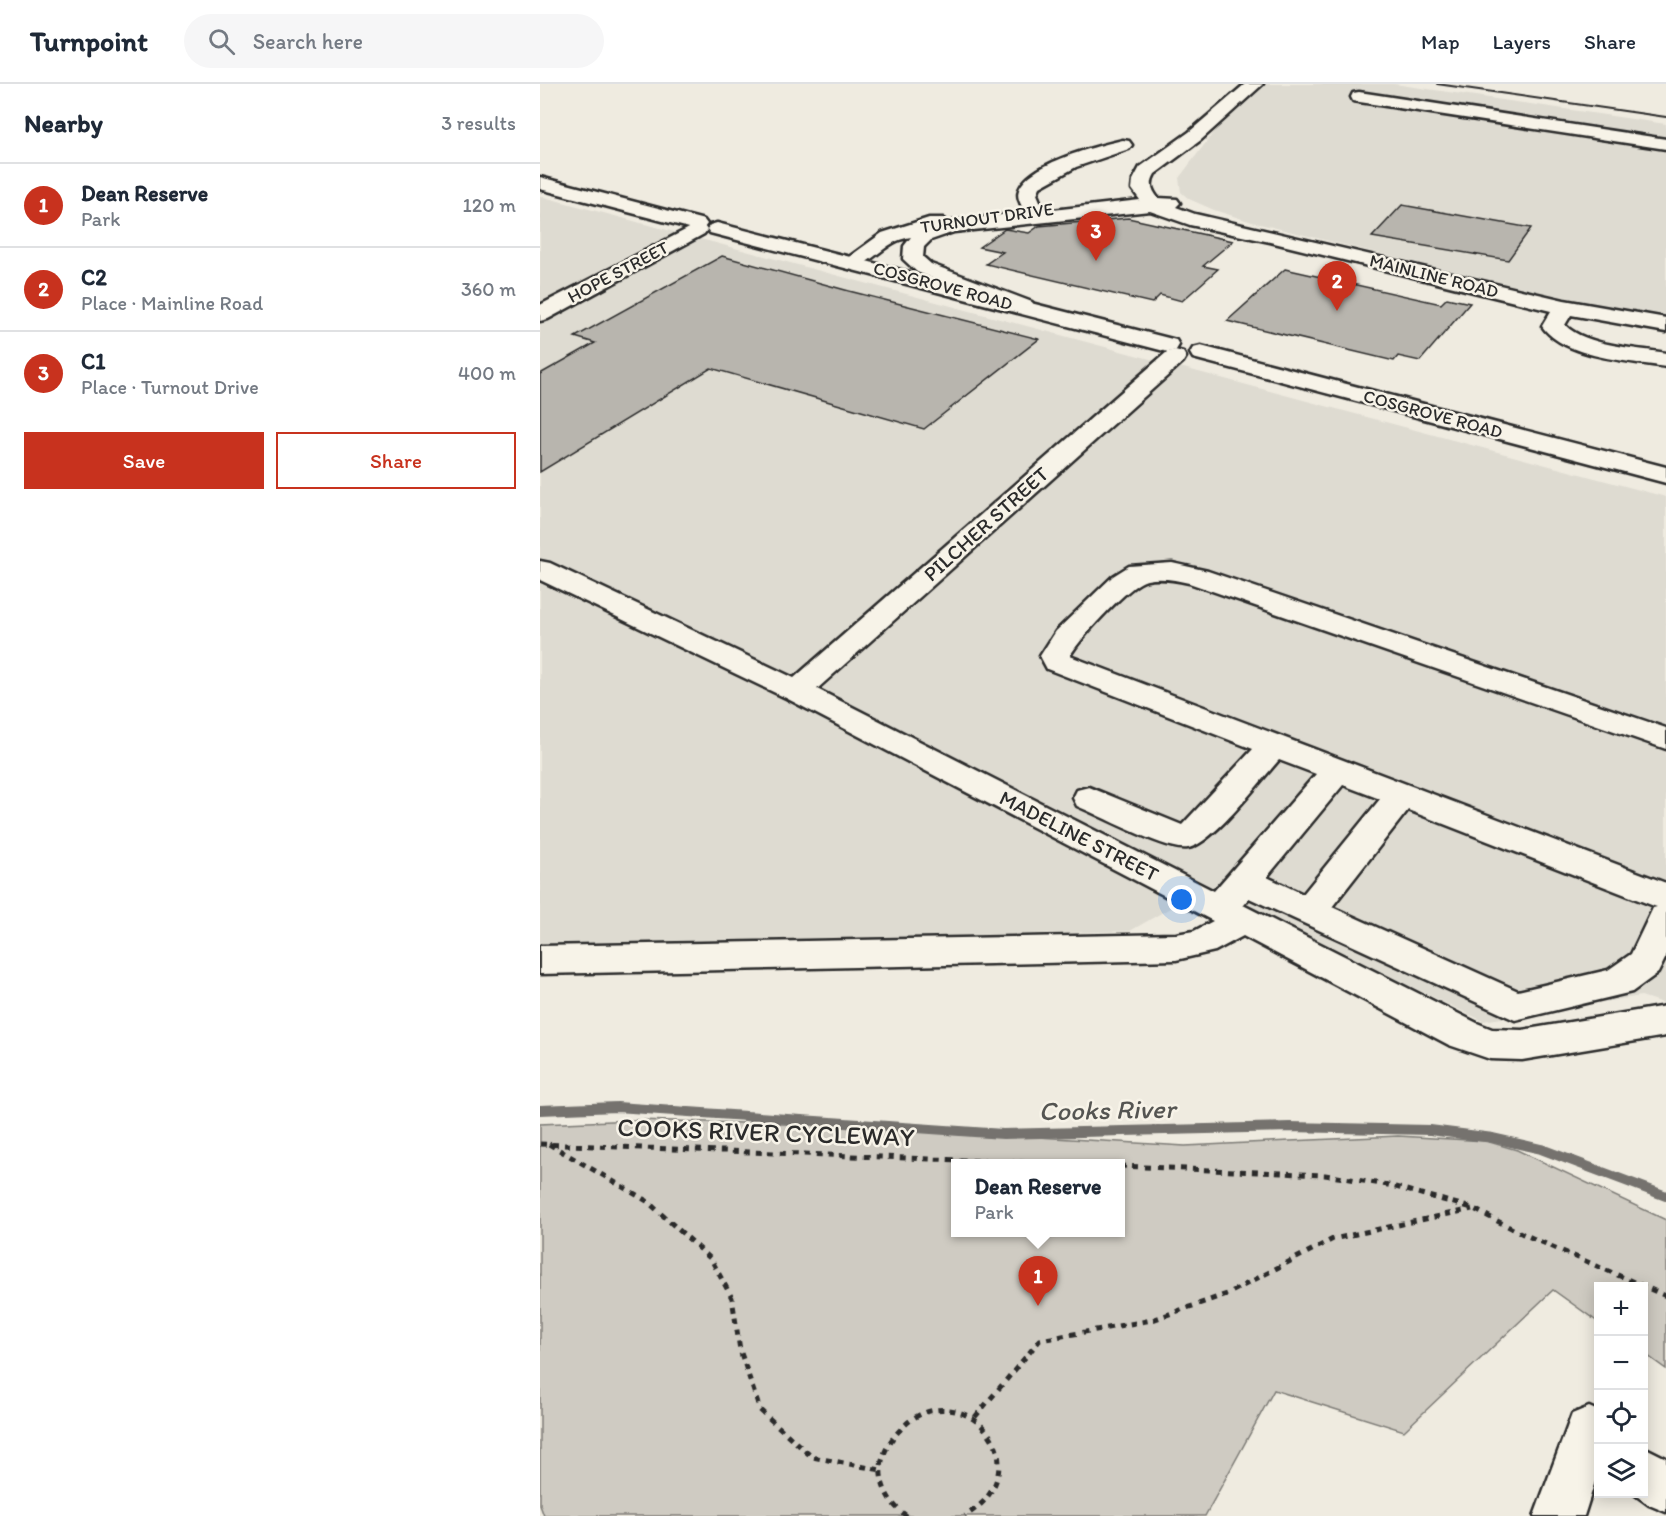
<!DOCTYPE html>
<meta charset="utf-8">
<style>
body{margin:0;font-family:Itim,sans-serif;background:#f6f6f7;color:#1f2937}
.controls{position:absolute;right:18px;bottom:18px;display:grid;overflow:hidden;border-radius:0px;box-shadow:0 3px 15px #0003}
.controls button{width:54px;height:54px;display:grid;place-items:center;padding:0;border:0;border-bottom:2px solid #e0e1e3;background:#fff;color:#1f2937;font:30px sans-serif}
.you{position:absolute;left:642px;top:816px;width:21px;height:21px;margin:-15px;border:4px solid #fff;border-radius:50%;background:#1a73e8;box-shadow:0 0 0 9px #1a73e833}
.badge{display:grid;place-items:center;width:39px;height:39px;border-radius:50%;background:#c8321e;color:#fff;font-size:20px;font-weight:700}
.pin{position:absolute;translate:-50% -50px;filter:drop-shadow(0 2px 3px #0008)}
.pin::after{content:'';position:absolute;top:32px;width:21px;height:18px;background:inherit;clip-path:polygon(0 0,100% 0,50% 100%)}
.popup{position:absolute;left:411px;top:1075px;width:174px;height:78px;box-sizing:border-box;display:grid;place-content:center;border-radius:0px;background:#fff;filter:drop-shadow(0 2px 4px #0005);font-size:20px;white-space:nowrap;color:#747a83}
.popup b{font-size:22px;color:#1f2937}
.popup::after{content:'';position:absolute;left:50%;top:100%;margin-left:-12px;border:12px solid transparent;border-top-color:#fff}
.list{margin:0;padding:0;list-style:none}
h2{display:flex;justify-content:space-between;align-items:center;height:78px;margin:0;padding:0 24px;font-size:26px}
h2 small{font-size:20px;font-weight:400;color:#747a83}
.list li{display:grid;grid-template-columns:39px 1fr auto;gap:18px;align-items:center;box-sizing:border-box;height:84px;padding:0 24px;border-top:2px solid #e0e1e3}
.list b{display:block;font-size:22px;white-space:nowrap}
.list p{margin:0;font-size:20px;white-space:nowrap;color:#747a83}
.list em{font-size:20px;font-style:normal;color:#747a83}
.actions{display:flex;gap:12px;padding:18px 24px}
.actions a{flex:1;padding:14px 0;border:2px solid #c8321e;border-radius:0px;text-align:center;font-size:21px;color:#c8321e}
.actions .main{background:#c8321e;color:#fff}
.icon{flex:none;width:33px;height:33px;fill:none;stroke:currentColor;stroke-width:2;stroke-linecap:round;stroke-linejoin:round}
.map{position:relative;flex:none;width:1126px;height:1432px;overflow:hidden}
header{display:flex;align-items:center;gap:36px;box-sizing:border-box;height:84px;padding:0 30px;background:#fff;border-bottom:2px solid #e0e1e3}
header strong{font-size:28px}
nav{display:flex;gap:33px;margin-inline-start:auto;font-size:21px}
.search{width:420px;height:54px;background:#f6f6f7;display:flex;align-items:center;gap:15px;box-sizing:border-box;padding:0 21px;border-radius:33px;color:#747a83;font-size:22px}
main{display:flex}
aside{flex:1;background:#fff}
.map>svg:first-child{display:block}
</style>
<header>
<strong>Turnpoint</strong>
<div class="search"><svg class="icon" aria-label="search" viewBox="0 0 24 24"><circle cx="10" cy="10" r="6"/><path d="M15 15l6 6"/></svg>Search here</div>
<nav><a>Map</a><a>Layers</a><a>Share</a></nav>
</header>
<main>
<aside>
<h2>Nearby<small>3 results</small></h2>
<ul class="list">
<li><span class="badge">1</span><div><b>Dean Reserve</b><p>Park</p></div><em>120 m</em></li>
<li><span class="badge">2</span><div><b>C2</b><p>Place · Mainline Road</p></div><em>360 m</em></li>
<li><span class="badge">3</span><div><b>C1</b><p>Place · Turnout Drive</p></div><em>400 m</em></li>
</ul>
<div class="actions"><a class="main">Save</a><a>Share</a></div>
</aside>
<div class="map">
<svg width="1126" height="1432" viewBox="0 0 1126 1432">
<rect width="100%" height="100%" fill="#efebe0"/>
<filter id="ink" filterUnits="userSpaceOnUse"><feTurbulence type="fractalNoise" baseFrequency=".0167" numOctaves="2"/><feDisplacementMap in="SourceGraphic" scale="12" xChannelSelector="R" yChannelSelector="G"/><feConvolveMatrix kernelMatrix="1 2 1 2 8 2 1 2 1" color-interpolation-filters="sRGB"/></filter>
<g filter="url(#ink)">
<g fill="#dedbd1">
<polygon points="726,0 854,0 1126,40 1126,234 1041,218 953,198 712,138 674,126 649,115 641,108 639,94 677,44"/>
<polygon points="0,112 1126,413 1126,920 1101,912 943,937 665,804 590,847 91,862 0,871"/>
</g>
<path fill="#cfcbc2" stroke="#7d7b76" stroke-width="1.5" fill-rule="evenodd" d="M96 1036 316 1042 645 1062 858 1052 946 1057 977 1066 1126 1136V1285L1104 1269V1202H1058V1238L1013 1206 864 1347 734 1306 665 1432H4L0 1421V1040ZM416 1080H580V1148H416Z"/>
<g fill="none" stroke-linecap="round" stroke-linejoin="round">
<polyline stroke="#74726e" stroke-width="10" points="0,1026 77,1023 463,1050 749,1043 890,1046 953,1054 1001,1065 1126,1112"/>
</g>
<g fill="#b8b5ae" stroke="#2b2b2b" stroke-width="1.5">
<polygon points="862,121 991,144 968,176 832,153"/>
<polygon points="588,134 693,157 663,182 678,185 642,217 620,211 612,219 446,180 463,168 439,163 465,145 489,149 499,142"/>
<polygon points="182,172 309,207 499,255 384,345 171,284 0,388 0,290 55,259 35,253"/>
<polygon points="745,185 901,220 907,214 930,219 880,277 858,272 854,277 687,237"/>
</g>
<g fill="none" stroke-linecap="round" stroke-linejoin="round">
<g stroke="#2b2b2b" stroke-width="5">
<g id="minor">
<path d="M705 0H723L661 56 615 90C609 100 612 106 618 114L637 115 640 119 636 123 655 130 1024 216 1126 234V248L1031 231 1025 241C1045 262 1098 264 1126 269V283C1090 277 1024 274 1002 242L1011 227 730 158 650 141 610 127 414 148 391 156 384 163 383 173 391 180 492 218 495 223 492 228 484 230 377 188 363 175 364 162 371 153C366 154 361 155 357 157 339 165 325 187 305 182L302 178 342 149 389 134H403L406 138 485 128C482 122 476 114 479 106 489 79 557 62 583 56L589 57 592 61 589 65 536 83 500 103 497 110 504 127 600 116 592 105 593 96 600 83 649 48Z"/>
<polygon points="819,8 1126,55 1126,65 813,17 811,13 813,9"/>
<polygon points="157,140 164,142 167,146 164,150 8,235 0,237 0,221"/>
<path d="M635 266 643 268 646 273 643 278 277 605 674 807 776 690 739 676C720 697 673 760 648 764 628 768 559 731 537 722L533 714 537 706 549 703 642 741 713 665 507 585 500 572 516 547 573 492 589 482 632 479 668 487 1126 644V665L649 499C636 496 621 493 607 496 590 499 539 556 530 572L1126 799V873L1118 889 1092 908 975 936 709 814 703 821 937 939 952 945 982 946 1126 922V952L982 976 950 975 909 961 703 852 675 867 636 876 0 890V862L636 850 654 847 673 837 246 614 0 496V477L10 479 254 594 627 268ZM803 701 840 715 763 810 727 793ZM868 726 1114 822 1117 823 1113 824 1091 870 1068 886 978 907 792 823Z"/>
<polygon points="1049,1323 1058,1327 1058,1388 1044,1432 994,1432 1032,1330"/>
<polygon points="1104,1363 1126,1374 1126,1428 1109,1421 1094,1410 1104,1410"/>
</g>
</g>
<g stroke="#2b2b2b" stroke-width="5">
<g id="major">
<polygon points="0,93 164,136 167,140 164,144 157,146 0,105"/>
<polygon points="177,139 636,256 639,261 636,266 628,268 170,149 167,145 170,141"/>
<polygon points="661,262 1126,383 1126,399 653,274 650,269 653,264"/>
</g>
</g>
<g stroke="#2b2b2b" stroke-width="5" stroke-dasharray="6 6" stroke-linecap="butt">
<polyline points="0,1060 523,1080"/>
<polyline points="9,1060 107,1117 171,1175 192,1214 200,1266 220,1326 272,1373 341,1386"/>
<polyline points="580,1082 785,1091 848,1101 932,1124 983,1150 1126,1212"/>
<polyline points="435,1333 500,1256 612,1236 687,1210 793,1155 932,1125"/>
<path d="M367 1432C351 1422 339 1402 341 1382 343 1368 350 1356 360 1346 411 1289 494 1363 443 1418 438 1423 431 1428 425 1432"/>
</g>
<use href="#minor" fill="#f7f3e8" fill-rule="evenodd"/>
<use href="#major" fill="#f7f3e8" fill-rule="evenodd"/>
<polyline stroke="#2b2b2b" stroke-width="2" points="897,0 1126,33"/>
</g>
</g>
<g text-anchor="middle" stroke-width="5" stroke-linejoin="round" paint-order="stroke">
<g font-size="18" fill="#2b2b2b" stroke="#f7f3e8">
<text transform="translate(447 134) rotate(-8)" y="6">TURNOUT DRIVE</text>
<text transform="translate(78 188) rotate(-28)" y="6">HOPE STREET</text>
<text transform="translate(894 192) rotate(14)" y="6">MAINLINE ROAD</text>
<text transform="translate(403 202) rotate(15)" y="6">COSGROVE ROAD</text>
<text transform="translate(893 330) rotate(15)" y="6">COSGROVE ROAD</text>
</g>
<g font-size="21" fill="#2b2b2b" stroke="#f7f3e8">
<text transform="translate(446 440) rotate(-42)" y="7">PILCHER STREET</text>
<text transform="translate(539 752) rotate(27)" y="7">MADELINE STREET</text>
</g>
<g font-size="26" fill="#2b2b2b" stroke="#f7f3e8">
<text transform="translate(226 1048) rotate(2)" y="9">COOKS RIVER CYCLEWAY</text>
</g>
<g font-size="27" font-style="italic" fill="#555552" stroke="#f7f3e8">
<text transform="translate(567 1026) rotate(-1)" y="9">Cooks River</text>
</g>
</g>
</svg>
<div class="controls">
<button>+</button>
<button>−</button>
<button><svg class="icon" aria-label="locate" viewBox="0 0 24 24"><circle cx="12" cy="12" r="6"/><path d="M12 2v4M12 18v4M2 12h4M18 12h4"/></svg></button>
<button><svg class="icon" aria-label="layers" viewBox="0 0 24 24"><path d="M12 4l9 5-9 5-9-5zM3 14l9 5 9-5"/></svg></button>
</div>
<div class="you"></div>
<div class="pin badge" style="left:498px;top:1222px">1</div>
<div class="popup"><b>Dean Reserve</b>Park</div>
<div class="pin badge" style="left:797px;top:227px">2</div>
<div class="pin badge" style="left:556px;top:177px">3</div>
</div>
</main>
